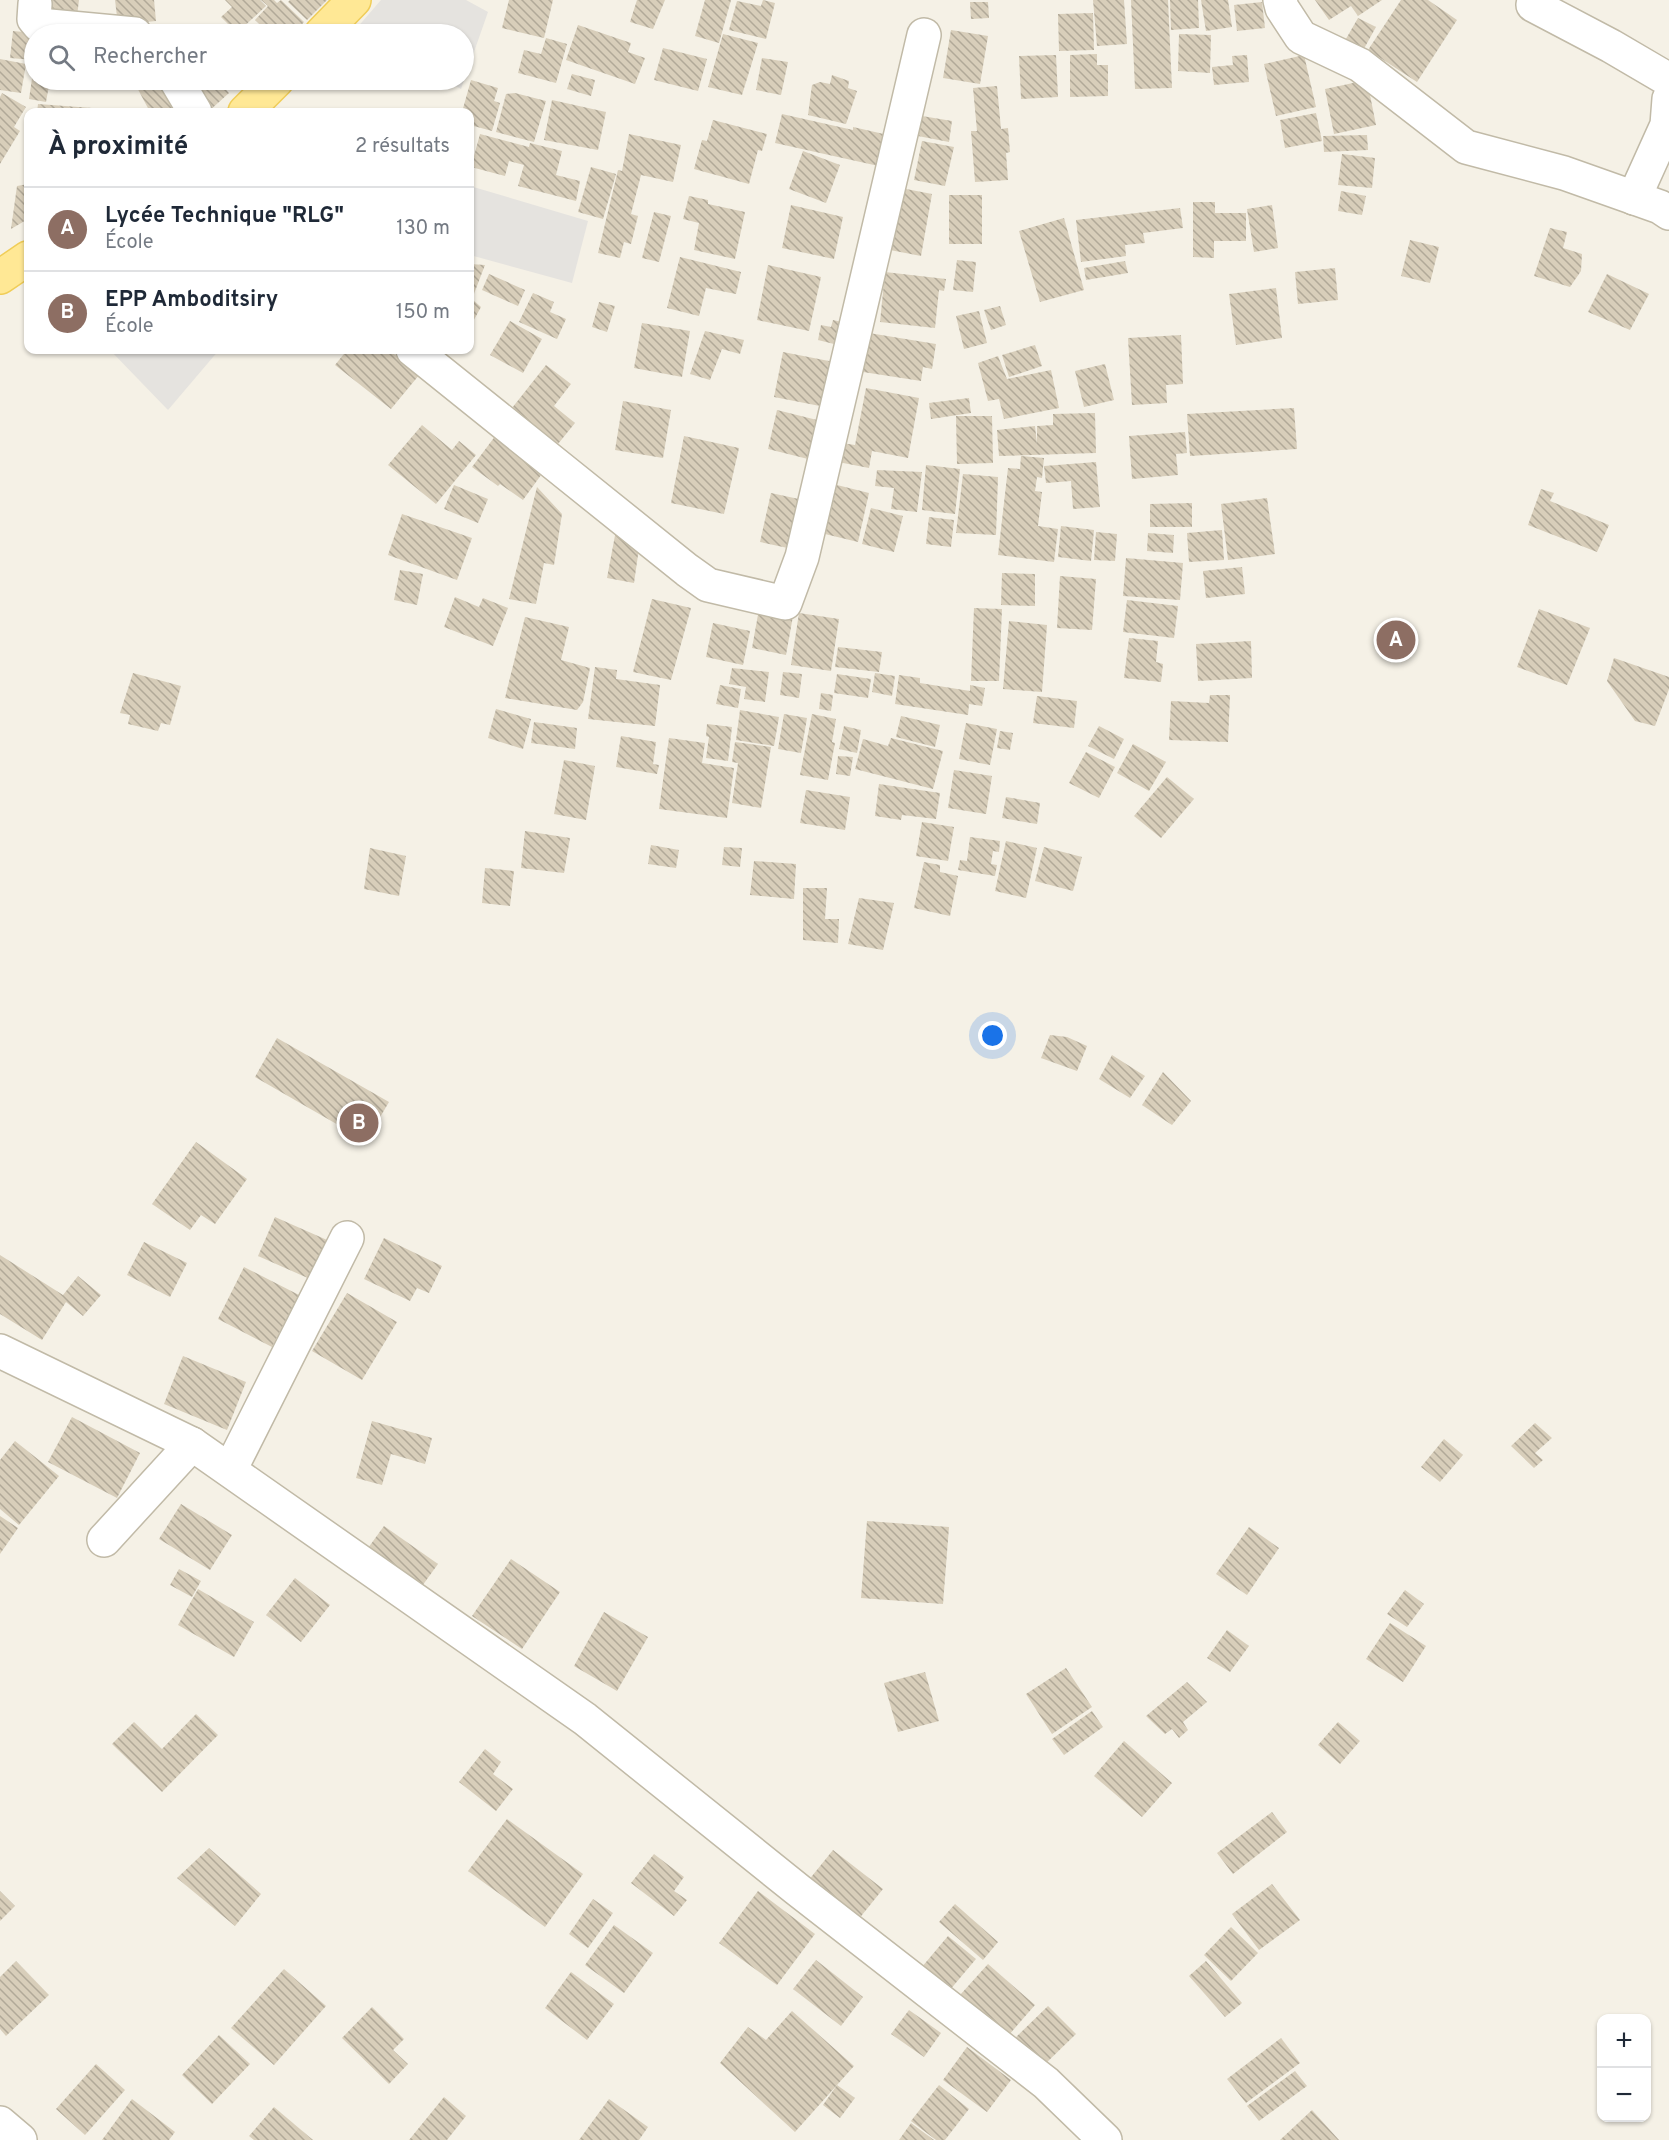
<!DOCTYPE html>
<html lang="fr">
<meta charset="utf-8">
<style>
body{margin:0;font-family:Overpass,sans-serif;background:#f6f6f7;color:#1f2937}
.controls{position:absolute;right:18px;bottom:18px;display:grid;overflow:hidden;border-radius:12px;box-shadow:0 2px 4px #0004}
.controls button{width:54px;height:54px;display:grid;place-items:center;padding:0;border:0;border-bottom:2px solid #e0e1e3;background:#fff;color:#1f2937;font:30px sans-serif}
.you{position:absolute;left:993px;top:1036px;width:21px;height:21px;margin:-15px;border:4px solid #fff;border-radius:50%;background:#1a73e8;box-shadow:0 0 0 9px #1a73e833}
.badge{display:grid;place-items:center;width:39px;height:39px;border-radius:50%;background:#ff4613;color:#fff;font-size:20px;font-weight:700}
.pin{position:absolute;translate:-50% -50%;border:3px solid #fff;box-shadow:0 2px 6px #0006}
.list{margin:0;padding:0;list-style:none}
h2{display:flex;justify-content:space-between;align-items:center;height:78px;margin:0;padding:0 24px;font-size:26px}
h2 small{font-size:20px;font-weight:400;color:#747a83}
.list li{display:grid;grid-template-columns:39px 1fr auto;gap:18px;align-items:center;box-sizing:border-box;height:84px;padding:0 24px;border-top:2px solid #e0e1e3}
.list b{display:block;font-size:22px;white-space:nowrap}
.list p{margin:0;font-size:20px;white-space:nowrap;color:#747a83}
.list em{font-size:20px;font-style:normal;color:#747a83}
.icon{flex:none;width:33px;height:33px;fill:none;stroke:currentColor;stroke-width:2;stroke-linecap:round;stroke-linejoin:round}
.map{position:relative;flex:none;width:1669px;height:2140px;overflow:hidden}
.search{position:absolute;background:#fff;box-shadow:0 2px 4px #0004;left:24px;top:24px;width:450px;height:66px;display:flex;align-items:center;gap:15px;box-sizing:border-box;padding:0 21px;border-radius:33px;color:#747a83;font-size:22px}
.panel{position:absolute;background:#fff;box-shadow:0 2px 4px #0004;left:24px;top:108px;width:450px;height:246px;border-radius:12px}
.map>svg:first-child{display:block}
</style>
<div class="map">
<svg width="1669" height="2140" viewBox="0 0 1669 2140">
<defs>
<pattern id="building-back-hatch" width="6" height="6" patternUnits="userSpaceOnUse" patternTransform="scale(1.5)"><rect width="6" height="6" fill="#d8ceba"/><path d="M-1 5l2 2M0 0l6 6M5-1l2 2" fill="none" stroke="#b1a998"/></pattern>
</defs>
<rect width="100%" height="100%" fill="#f5f1e6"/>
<g fill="#e5e3df">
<polygon points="381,0 466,0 488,12 461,89 445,80 464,80 464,34 366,34 356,29"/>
<polygon points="470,186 588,221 572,283 470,255"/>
<polygon points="110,350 219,350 168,410"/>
</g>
<g fill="url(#building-back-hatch)">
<polygon points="41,0 79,0 76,24 38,19"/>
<polygon points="115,0 154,0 156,21 118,25"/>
<polygon points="225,0 260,0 266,6 237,33 221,17 232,7"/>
<polygon points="261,0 274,0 277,3 281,0 304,22 293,34 270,34 255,20 268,6"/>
<polygon points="290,0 327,0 307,20 288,2"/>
<polygon points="509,0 553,0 544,38 502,28"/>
<polygon points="637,0 665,0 653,29 630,22"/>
<polygon points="705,0 731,0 719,43 695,36"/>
<polygon points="763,0 775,3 766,39 729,30 737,1 761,6"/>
<polygon points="1093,0 1124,0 1127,44 1097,46"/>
<polygon points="1131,0 1168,0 1172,88 1135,89"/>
<polygon points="1170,0 1198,0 1199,28 1171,30"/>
<polygon points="1201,0 1228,0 1232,27 1206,31"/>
<polygon points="1315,0 1382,0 1358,16 1351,6 1329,20"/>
<polygon points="1401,0 1428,0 1457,20 1417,82 1368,50"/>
<polygon points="970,2 988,2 989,18 971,19"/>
<polygon points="1262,2 1265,28 1237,31 1234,5"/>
<polygon points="1093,13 1094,50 1059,51 1058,14"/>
<polygon points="1358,18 1376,27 1361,54 1343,44"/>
<polygon points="578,25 631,43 628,52 645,58 635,84 566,60"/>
<polygon points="951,30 988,36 980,84 943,78"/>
<polygon points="13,31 34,33 34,60 10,58"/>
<polygon points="723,34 758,43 742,95 708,87"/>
<polygon points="1179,34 1211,35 1210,73 1178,71"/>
<polygon points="546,38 567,44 556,83 518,73 524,50 541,54"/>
<polygon points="663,48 707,59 698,91 654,80"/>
<polygon points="1097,54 1097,65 1108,65 1108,96 1070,97 1070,55"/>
<polygon points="1056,55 1058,97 1021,99 1019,56"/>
<polygon points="1247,55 1249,82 1214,85 1212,67 1233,65 1232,56"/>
<polygon points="1304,55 1316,107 1276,116 1264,64"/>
<polygon points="762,58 788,62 781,95 756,90"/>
<polygon points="0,59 26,64 21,93 0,90"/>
<polygon points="33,72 34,80 50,80 46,102 29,99"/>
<polygon points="572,74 595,80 591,96 567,89"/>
<polygon points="832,75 849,81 848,88 857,91 846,124 808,115 812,85 820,82 830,84"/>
<polygon points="82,80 115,80 114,84 82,81"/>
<polygon points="133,80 169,80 187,112 150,112"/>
<polygon points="196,80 203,80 207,83 211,80 217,80 229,93 208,112 184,90"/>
<polygon points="223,80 241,80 232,90"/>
<polygon points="471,80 498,88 494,101 500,103 492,131 470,125 470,112 462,112"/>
<polygon points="1367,80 1376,125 1334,134 1325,89"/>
<polygon points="997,86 1001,129 1008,128 1010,152 1006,153 1008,180 975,182 971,131 977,131 973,88"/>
<polygon points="2,93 26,107 14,127 20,131 0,164 0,97"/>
<polygon points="515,93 546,101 534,142 496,132 506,94"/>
<polygon points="552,100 606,112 598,150 544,140"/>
<polygon points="38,104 92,108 92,112 37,112"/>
<polygon points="1316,113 1322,141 1285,148 1280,120"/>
<polygon points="782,114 853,130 853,127 888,135 883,167 775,143"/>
<polygon points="922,116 952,121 949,142 918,136"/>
<polygon points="713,120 767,134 762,151 758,150 749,184 694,169 702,140 707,141"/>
<polygon points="480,134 529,147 530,143 562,151 556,175 580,181 576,201 518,186 524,165 509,161 505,176 471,167"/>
<polygon points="629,134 681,145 673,182 641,175 631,214 638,216 631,244 624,242 620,258 598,253 618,170 622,171"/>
<polygon points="1367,135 1368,150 1324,152 1323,136"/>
<polygon points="922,141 954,147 945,186 914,180"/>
<polygon points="803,151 840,165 826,203 789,189"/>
<polygon points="1342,154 1375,158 1372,188 1338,185"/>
<polygon points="591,167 616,174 603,219 578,212"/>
<polygon points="28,184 28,219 11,229 17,186"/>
<polygon points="901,188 932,194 921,256 890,250"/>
<polygon points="1341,191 1366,196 1362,215 1338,211"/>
<rect x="949" y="195" width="33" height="49"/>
<polygon points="689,196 708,200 708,204 745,212 735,259 694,250 699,223 683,219"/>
<polygon points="1193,202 1215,202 1215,213 1246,213 1246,241 1214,241 1214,258 1193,257"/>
<polygon points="791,205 843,217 834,259 782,248"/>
<polygon points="1272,205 1278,248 1254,252 1247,209"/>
<polygon points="1180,208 1183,228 1143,233 1145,243 1125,245 1126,256 1081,262 1076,220"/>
<polygon points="654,212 671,216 659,262 642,258"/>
<polygon points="1064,218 1084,290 1040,302 1019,231"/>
<polygon points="1550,228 1567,232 1563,248 1582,254 1581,271 1570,287 1534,276"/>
<polygon points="1410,240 1439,247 1430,283 1401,276"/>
<polygon points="680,257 741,272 736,294 706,288 699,316 667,308"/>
<polygon points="957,260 976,262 973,292 953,290"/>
<polygon points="1125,261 1128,273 1086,280 1084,268"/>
<polygon points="470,264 485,265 472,299 481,307 470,327"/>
<polygon points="768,265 821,277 809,331 757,320"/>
<polygon points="1335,268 1338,300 1298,304 1295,272"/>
<polygon points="885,272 946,279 944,291 939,290 935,328 880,322"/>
<polygon points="489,274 525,290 518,306 482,290"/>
<polygon points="1607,274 1649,294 1630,330 1588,312"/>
<polygon points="1276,288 1282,338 1236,345 1229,294"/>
<polygon points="533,293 554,302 550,312 566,319 557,339 519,322"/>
<polygon points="599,302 615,306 607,332 592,327"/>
<polygon points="1000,306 1006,325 991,330 984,310"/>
<polygon points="979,311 987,343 964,349 956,316"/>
<polygon points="833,320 846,323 842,346 818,340 821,325 831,327"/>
<polygon points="510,321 542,339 523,373 490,355"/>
<polygon points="642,323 690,331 682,377 634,368"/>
<polygon points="705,331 744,340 740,354 722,349 710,380 690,374"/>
<polygon points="869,333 936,344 932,369 923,367 921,381 863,372"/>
<polygon points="1181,335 1183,384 1166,385 1167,403 1132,405 1128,338"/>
<polygon points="1035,345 1042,366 1009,377 1002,355"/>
<polygon points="347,350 357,350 360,352 362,350 389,350 420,374 391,409 335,365"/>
<polygon points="783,352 834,362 825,407 774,397"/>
<polygon points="998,356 1007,379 1051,370 1059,408 1004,419 999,399 988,401 978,363"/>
<polygon points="1105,364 1114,400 1084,407 1075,371"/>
<polygon points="546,365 571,384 554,406 575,423 558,444 512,408"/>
<polygon points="866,388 919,398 908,458 872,451 869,468 838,462 842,443 855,445"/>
<polygon points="969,398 971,413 931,419 929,403"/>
<polygon points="623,401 671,410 663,458 615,450"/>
<polygon points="1294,408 1297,449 1190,456 1187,414"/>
<polygon points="777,410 825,422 816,461 768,449"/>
<polygon points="1095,413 1096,453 999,456 997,430 1035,426 1037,444 1037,426 1053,425 1053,414"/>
<polygon points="956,416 992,416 993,463 957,464"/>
<polygon points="422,425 452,450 459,441 476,455 436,504 388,465"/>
<polygon points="1185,432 1187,453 1176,454 1178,475 1132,479 1129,436"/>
<polygon points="496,435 544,471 523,500 500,484 498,486 472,467"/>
<polygon points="684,436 739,448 724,514 671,503"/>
<polygon points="1021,456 1044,458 1042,478 1037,477 1035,491 1042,492 1038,526 1058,529 1054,562 998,555 1008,468 1020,469"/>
<polygon points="1096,462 1100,507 1073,509 1071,481 1046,483 1044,466"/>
<polygon points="926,465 960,469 955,514 922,510"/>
<polygon points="877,470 922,472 917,512 891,509 894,488 875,486"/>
<polygon points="963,474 998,477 996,535 956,533"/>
<polygon points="454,485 488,499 478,523 444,509"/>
<polygon points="837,485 869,493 858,542 825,534"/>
<polygon points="537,487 562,514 554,565 544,563 536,604 509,599"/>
<polygon points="1541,489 1554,493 1550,501 1609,525 1597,552 1528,525"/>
<polygon points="771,493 808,501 797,550 760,542"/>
<polygon points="1267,498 1275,554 1228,560 1221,504"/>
<polygon points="1192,503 1192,527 1150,527 1150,504"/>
<polygon points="871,508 903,516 894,552 862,544"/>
<polygon points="402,514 472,538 457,580 388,555"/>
<polygon points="929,517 954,520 951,547 926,544"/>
<polygon points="1061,526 1094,530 1091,561 1058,557"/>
<polygon points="616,530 640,541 634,583 607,578"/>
<polygon points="1222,530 1224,560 1189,562 1187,533"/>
<polygon points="1096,532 1117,534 1115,561 1094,560"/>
<polygon points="1148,533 1174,535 1173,553 1147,551"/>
<polygon points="1126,558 1183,563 1180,600 1123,596"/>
<polygon points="1242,567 1245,594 1206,598 1203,571"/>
<polygon points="400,570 423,574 417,605 394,600"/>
<polygon points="1002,573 1035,574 1035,606 1001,605"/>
<polygon points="1060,576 1096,579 1092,630 1057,628"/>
<polygon points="455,597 479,607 483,598 508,608 493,646 444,627"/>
<polygon points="652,599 691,608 671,680 633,672"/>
<polygon points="1127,600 1178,606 1174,638 1123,632"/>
<polygon points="974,608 1002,609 999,681 971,681"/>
<polygon points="759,609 793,616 786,655 752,648"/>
<polygon points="1539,609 1590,628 1567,685 1517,667"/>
<polygon points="799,613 839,619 831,671 791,665"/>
<polygon points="525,617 569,627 561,660 590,668 583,702 577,710 505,698"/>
<polygon points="1009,621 1047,625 1042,692 1003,689"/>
<polygon points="713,623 750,631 743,665 706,657"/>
<polygon points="1129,638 1158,641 1156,662 1163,664 1161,682 1124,678"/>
<polygon points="1251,641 1252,678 1198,681 1196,644"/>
<polygon points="838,647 882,652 879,672 835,667"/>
<polygon points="1614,658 1669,677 1669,689 1655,726 1635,721 1607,681"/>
<polygon points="595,667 617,670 616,679 660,685 655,726 588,719"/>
<polygon points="732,668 769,672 765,702 744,699 746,687 729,684"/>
<polygon points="783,672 802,674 799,698 780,695"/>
<polygon points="133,673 181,686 170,725 161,723 158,731 128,724 130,715 120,713"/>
<polygon points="875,673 895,676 892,696 872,692"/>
<polygon points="837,674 871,679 868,698 834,693"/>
<polygon points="899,675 920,678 920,683 970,691 970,685 985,688 982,706 969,704 968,715 895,704"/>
<polygon points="720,685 741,689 738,708 716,704"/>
<polygon points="821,693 833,695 831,711 819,709"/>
<polygon points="1210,695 1230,695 1228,742 1169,740 1171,701 1209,703"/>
<polygon points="1037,696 1077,701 1074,728 1033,723"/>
<polygon points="496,709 531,719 523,749 488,738"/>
<polygon points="740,710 779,717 774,746 736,740"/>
<polygon points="784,714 807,718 801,753 778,749"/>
<polygon points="812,714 836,719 832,742 835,743 828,780 800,775"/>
<polygon points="901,716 940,725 935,747 896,737"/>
<polygon points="534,722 577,728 575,749 531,743"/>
<polygon points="966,723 997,729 990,765 959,759"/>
<polygon points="707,724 732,727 728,761 706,758 709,737 706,736"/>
<polygon points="844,726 861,730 857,753 839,749"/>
<polygon points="1099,726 1124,739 1114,759 1088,746"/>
<polygon points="1000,731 1013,733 1010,750 997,748"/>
<polygon points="621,736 656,742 653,764 659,765 657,774 616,767"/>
<polygon points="669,738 705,743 702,763 734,768 727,818 659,809"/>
<polygon points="891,738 943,751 933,789 855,769 863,739 888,746"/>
<polygon points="735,742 771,747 761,808 732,803 738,763 732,762"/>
<polygon points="1133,744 1166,762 1149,791 1117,773"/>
<polygon points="1086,752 1115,767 1099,798 1069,783"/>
<polygon points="838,756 853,757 850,776 836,774"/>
<polygon points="564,760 595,766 586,820 554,814"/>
<polygon points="954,770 992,776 986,814 948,808"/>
<polygon points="1167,777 1194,799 1161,838 1134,816"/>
<polygon points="879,784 940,793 936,819 902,815 901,820 875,816"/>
<polygon points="806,790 850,797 845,830 800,823"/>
<polygon points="1006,797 1040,803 1037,824 1002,818"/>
<polygon points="922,822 954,827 948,861 916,856"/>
<polygon points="525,831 570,838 564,873 521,868"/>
<polygon points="970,837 1000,841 999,852 993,851 991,864 997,865 995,876 958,870 960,860 967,861"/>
<polygon points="1006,841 1037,848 1026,898 995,891"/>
<polygon points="651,845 679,850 676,868 648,864"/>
<polygon points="724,847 742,848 740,867 722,865"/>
<polygon points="1044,847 1082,857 1073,891 1035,881"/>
<polygon points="370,848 406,856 399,896 364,889"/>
<polygon points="754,861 796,864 794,899 750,895"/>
<polygon points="924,862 940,865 940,872 958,876 950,916 914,908"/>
<polygon points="485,868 514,871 510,906 482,903"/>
<polygon points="803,888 827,888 825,919 839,919 838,943 803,940"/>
<polygon points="859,898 894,903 883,950 848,944"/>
<polygon points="1050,1035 1067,1037 1087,1046 1077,1071 1041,1058"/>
<polygon points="277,1038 389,1102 366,1141 255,1077"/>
<polygon points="1112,1055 1145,1076 1130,1098 1099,1079"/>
<polygon points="1163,1072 1191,1101 1172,1125 1142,1105"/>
<polygon points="196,1142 247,1179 215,1224 201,1215 190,1230 152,1204"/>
<polygon points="275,1217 327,1240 310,1279 258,1256"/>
<polygon points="384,1238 442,1266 429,1293 417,1288 410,1301 364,1279"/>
<polygon points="144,1242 187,1263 170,1297 127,1275"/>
<polygon points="0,1255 63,1295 78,1276 101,1295 83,1316 66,1302 42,1340 0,1314"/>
<polygon points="244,1267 299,1295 272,1347 218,1319"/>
<polygon points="347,1293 397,1322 362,1380 312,1351"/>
<polygon points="183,1356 246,1382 227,1430 164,1404"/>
<polygon points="72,1417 140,1453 117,1498 48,1462"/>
<polygon points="372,1421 432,1438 425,1464 391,1454 382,1485 356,1478"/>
<polygon points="1535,1423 1552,1438 1535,1453 1543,1460 1534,1468 1511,1446"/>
<polygon points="1444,1439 1463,1455 1440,1482 1421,1467"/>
<polygon points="15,1441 59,1476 19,1525 0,1509 0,1460"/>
<polygon points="181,1504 232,1535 210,1570 159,1539"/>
<polygon points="0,1516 18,1528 0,1554"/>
<polygon points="867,1521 949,1527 943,1604 861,1598"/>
<polygon points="384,1526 438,1564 417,1593 363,1555"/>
<polygon points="1249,1527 1279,1548 1247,1595 1216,1574"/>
<polygon points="511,1559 560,1592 522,1649 472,1616"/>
<polygon points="179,1569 201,1581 192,1597 170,1585"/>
<polygon points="295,1578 330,1605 301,1642 266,1615"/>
<polygon points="198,1589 254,1622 234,1657 178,1625"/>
<polygon points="1405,1590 1424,1604 1407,1627 1387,1614"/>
<polygon points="604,1612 648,1637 617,1691 574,1666"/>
<polygon points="1390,1623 1426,1646 1403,1682 1366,1659"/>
<polygon points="1227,1630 1249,1646 1230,1672 1207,1658"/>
<polygon points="1066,1668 1092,1707 1052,1734 1026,1694"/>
<polygon points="925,1672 939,1721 898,1732 884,1683"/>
<polygon points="1187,1682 1207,1702 1183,1722 1188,1730 1179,1738 1172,1729 1165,1734 1146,1716"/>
<polygon points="1092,1711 1103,1727 1064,1755 1052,1739"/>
<polygon points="196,1714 218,1735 162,1792 112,1744 134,1722 162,1749"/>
<polygon points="1338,1722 1360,1741 1340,1764 1318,1745"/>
<polygon points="1124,1741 1172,1783 1142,1817 1094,1776"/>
<polygon points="485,1749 501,1762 493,1774 513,1789 496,1811 459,1782"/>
<polygon points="1272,1812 1287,1832 1233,1874 1217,1853"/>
<polygon points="507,1819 583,1874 545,1927 468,1871"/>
<polygon points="209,1848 261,1894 235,1926 177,1878"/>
<polygon points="833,1850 883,1889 858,1920 808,1881"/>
<polygon points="654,1854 684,1877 674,1891 687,1900 674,1916 631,1883"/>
<polygon points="1272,1884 1300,1920 1259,1950 1232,1914"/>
<polygon points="0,1891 15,1906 0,1921"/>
<polygon points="758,1891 815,1934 777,1985 719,1943"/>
<polygon points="593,1899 613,1913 588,1948 569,1934"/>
<polygon points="955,1904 998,1942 983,1960 939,1922"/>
<polygon points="614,1925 653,1953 624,1993 585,1965"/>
<polygon points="1231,1927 1258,1953 1231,1981 1204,1955"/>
<polygon points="948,1936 976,1959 949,1991 921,1968"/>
<polygon points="816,1960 863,1997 841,2026 793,1989"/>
<polygon points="16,1961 49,1995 6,2036 0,2029 0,1977"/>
<polygon points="1206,1961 1242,2003 1225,2017 1189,1976"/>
<polygon points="988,1964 1035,2005 1008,2036 960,1995"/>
<polygon points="284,1969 326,2006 274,2065 231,2028"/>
<polygon points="571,1972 614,2004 587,2040 545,2008"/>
<polygon points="1048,2006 1076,2034 1041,2068 1013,2040"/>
<polygon points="372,2007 404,2039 393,2050 408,2064 389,2084 342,2038"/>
<polygon points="909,2010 941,2033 924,2057 891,2034"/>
<polygon points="792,2011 854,2066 795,2132 720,2063 748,2027 766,2040"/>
<polygon points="219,2035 250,2064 212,2104 182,2075"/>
<polygon points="1281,2038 1300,2063 1246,2103 1227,2079"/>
<polygon points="967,2047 1011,2080 987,2112 943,2080"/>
<polygon points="96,2064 125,2090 85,2135 56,2109"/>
<polygon points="1295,2071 1307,2086 1259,2121 1247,2106"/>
<polygon points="837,2085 855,2098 840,2118 823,2105"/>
<polygon points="939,2085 969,2109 945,2140 936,2140 911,2121"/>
<polygon points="444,2097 466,2116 447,2140 409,2140"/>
<polygon points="132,2099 175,2132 169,2140 102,2140"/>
<polygon points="609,2099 648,2127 639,2140 579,2140"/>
<polygon points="274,2107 313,2140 254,2140 249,2136"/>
<polygon points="1312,2110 1339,2140 1280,2140"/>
<polygon points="911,2123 934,2140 899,2140"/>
</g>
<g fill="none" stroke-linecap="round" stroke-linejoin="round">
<g stroke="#c1baa7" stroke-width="36">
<g id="minor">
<polyline points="1280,0 1282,8 1301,37 1360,65 1466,147 1564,173 1660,207 1669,213"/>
<polyline points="1534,0 1533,5 1611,46 1669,80"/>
<polyline points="35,4 34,19 39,25 135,34"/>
<polyline points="176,80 195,112"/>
<polyline points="1634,198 1667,125 1669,99"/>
<polyline points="413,350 687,570 708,585 785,603 802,557 924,35"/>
<polyline points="0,1351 192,1444 585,1719 798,1890 1046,2083 1105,2140"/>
<polyline points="230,1470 347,1238"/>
<polyline points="104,1540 192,1444"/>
<polyline points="0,2123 20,2140"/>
</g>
</g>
<g stroke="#f0cd58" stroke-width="36">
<g id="major">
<polyline points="321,34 354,0"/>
<polyline points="245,112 277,80"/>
<polyline points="0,277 28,258"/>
</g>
</g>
<use href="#minor" stroke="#fff" stroke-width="33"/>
<use href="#major" stroke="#ffe895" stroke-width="33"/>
</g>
</svg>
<div class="controls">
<button>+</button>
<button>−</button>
</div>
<div class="you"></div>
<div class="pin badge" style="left:1396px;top:640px;background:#8d6e63">A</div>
<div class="pin badge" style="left:359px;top:1123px;background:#8d6e63">B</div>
<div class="search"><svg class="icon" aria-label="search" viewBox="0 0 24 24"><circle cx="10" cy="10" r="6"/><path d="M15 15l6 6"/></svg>Rechercher</div>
<section class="panel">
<h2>À proximité<small>2 résultats</small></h2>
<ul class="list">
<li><span class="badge" style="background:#8d6e63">A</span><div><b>Lycée Technique &quot;RLG&quot;</b><p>École</p></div><em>130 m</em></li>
<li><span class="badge" style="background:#8d6e63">B</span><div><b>EPP Amboditsiry</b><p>École</p></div><em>150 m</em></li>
</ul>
</section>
</div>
